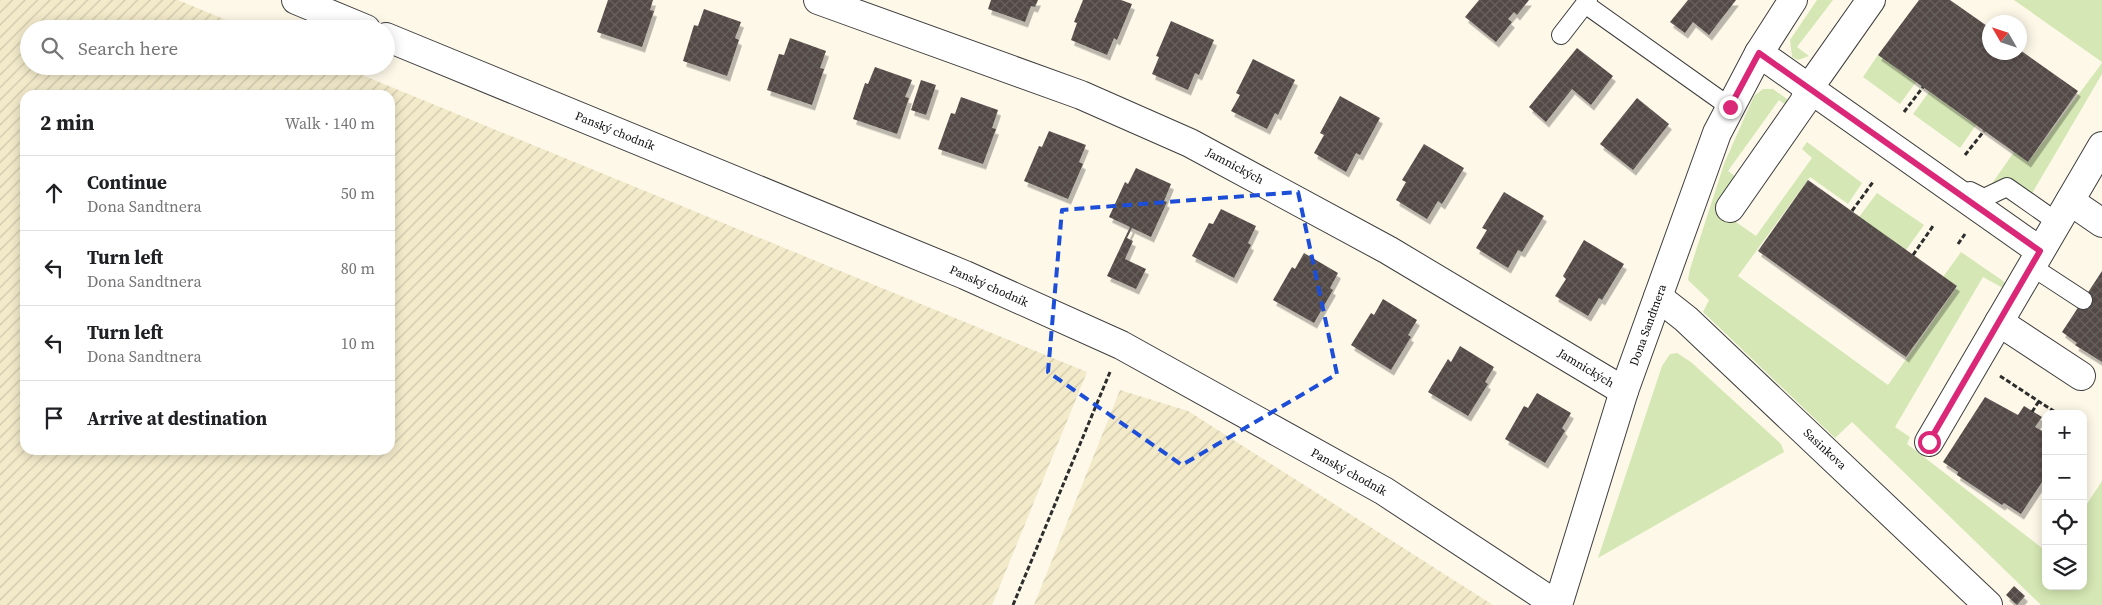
<!DOCTYPE html>
<meta charset="utf-8">
<style>
body{margin:0;font-family:"Source Serif 4",serif;background:#f2f2f2;color:#202124}
.controls{position:absolute;right:15px;bottom:15px;display:grid;overflow:hidden;border-radius:10px;box-shadow:0 2px 12px #0003}
.controls button{width:45px;height:45px;display:grid;place-items:center;padding:0;border:0;border-bottom:1px solid #e0e0e0;background:#fff;color:#202124;font:25px sans-serif}
.compass{position:absolute;left:1982px;top:15px;width:45px;height:45px;border-radius:50%;background:#fff;box-shadow:0 2px 12px #0003;rotate:309deg}
.stop{position:absolute;width:15px;height:15px;margin:-11px;border:4px solid #db2777;border-radius:50%;background:#fff}
.stop.end{background:#db2777;border-color:#fff;box-shadow:0 1px 5px #0008}
.list{margin:0;padding:0;list-style:none}
h2{display:flex;justify-content:space-between;align-items:center;height:65px;margin:0;padding:0 20px;font-size:21px}
h2 small{font-size:16px;font-weight:400;color:#757577}
.list li{display:grid;grid-template-columns:32px 1fr auto;gap:15px;align-items:center;box-sizing:border-box;height:75px;padding:0 20px;border-top:1px solid #e0e0e0}
.list b{display:block;font-size:19px;white-space:nowrap}
.list p{margin:0;font-size:16px;white-space:nowrap;color:#757577}
.list em{font-size:16px;font-style:normal;color:#757577}
.icon{flex:none;width:28px;height:28px;fill:none;stroke:currentColor;stroke-width:2;stroke-linecap:round;stroke-linejoin:round}
.map{position:relative;flex:none;width:2102px;height:605px;overflow:hidden}
.search{position:absolute;background:#fff;box-shadow:0 2px 12px #0003;left:20px;top:20px;width:375px;height:55px;display:flex;align-items:center;gap:12px;box-sizing:border-box;padding:0 18px;border-radius:28px;color:#757577;font-size:19px}
.panel{position:absolute;background:#fff;box-shadow:0 2px 12px #0003;left:20px;top:90px;width:375px;height:365px;border-radius:15px}
.map>svg:first-child{display:block}
</style>
<div class="map">
<svg width="2102" height="605" viewBox="0 0 2102 605">
<defs>
<pattern id="farmland-furrows" width="10" height="10" patternUnits="userSpaceOnUse" patternTransform="scale(1.25)"><rect width="10" height="10" fill="#f3eaca"/><path d="M-1 1l2-2M0 10L10 0M9 11l2-2" fill="none" stroke="#cfc7ac"/></pattern>
<pattern id="building-cross-hatch" width="8" height="8" patternUnits="userSpaceOnUse" patternTransform="scale(1.25)"><rect width="8" height="8" fill="#534a47"/><path d="M0 0l8 8M0 8l8-8" fill="none" stroke="#67605d"/></pattern>
<filter id="shadow"><feDropShadow dx="3" dy="5.5" stdDeviation="0" flood-color="#0004"/></filter>
</defs>
<rect width="100%" height="100%" fill="#fef8e9"/>
<g fill="url(#farmland-furrows)" fill-rule="evenodd">
<path d="M0 0H178L248 29H29V66H340L1087 372 992 605H0ZM25 95H390V450H25Z"/>
<polygon points="1120,390 1188,411 1493,605 1034,605"/>
</g>
<g fill="#d5e7b4">
<polygon points="1817,0 1833,0 1797,47 1809,56 1798,60 1792,57 1790,40"/>
<polygon points="2014,0 2102,0 2102,62"/>
<polygon points="1878,55 1916,82 1900,104 1863,77"/>
<polygon points="2102,63 2102,74 2030,197 1986,192 2014,152 2028,162"/>
<polygon points="1763,89 1773,89 1787,99 1787,106 1779,100 1728,171 1744,183 1723,213 1756,236 1812,158 1802,149 1807,142 1862,183 1848,204 1810,177 1738,276 1888,385 1957,287 1943,277 1961,252 2006,283 2003,288 1983,277 1895,427 1910,437 1907,444 2046,551 2046,586 2083,586 2083,510 2102,481 2102,605 2041,605 1852,422 1835,438 1703,312 1709,300 1688,280 1690,269 1724,164 1754,96"/>
<polygon points="1929,92 1976,125 1960,148 1913,114"/>
<polygon points="1877,193 1924,225 1906,250 1859,217"/>
<polygon points="1677,353 1691,362 1781,444 1784,452 1598,558 1662,366 1670,354"/>
</g>
<g fill="url(#building-cross-hatch)" filter="url(#shadow)">
<polygon points="608,0 653,0 650,10 654,11 642,47 597,32"/>
<polygon points="991,0 1038,0 1035,7 1031,6 1025,22 988,9"/>
<polygon points="1083,0 1121,0 1132,4 1117,40 1114,38 1107,55 1071,40 1077,23 1074,22"/>
<polygon points="1479,0 1529,0 1517,15 1514,12 1508,19 1512,22 1496,42 1465,17"/>
<polygon points="1688,0 1736,0 1709,35 1693,22 1685,33 1670,22"/>
<polygon points="1919,0 1950,0 1990,28 1990,52 2020,52 2020,50 2078,91 2028,162 1878,55"/>
<polygon points="704,9 741,22 735,38 739,40 727,76 683,61 694,25 698,26"/>
<polygon points="1171,21 1214,40 1199,75 1195,73 1188,90 1152,74 1159,57 1156,56"/>
<polygon points="790,38 826,51 820,68 824,69 812,105 767,90 779,54 784,55"/>
<polygon points="1577,48 1613,76 1591,105 1572,89 1546,122 1529,107"/>
<polygon points="1253,59 1295,80 1278,115 1275,113 1267,129 1231,111 1240,95 1236,93"/>
<polygon points="875,67 912,80 905,97 909,98 897,134 853,119 865,83 868,84"/>
<polygon points="921,80 936,85 926,115 911,110"/>
<polygon points="1340,96 1380,118 1360,155 1356,153 1346,172 1314,153 1324,135 1320,133"/>
<polygon points="961,97 998,110 992,128 996,129 983,164 938,149 951,113 955,114"/>
<polygon points="1637,98 1669,124 1633,170 1600,144"/>
<polygon points="1049,131 1086,145 1079,162 1083,164 1068,199 1024,181 1039,146 1042,147"/>
<polygon points="1424,144 1464,168 1442,204 1438,201 1427,219 1396,200 1406,182 1402,180"/>
<polygon points="1136,168 1171,184 1164,201 1167,202 1151,237 1132,228 1127,238 1133,241 1125,259 1146,269 1136,289 1107,276 1130,227 1109,217 1125,182 1128,184"/>
<polygon points="1808,180 1957,286 1906,357 1758,251"/>
<polygon points="1504,192 1544,216 1522,252 1518,250 1508,268 1476,248 1487,230 1482,228"/>
<polygon points="1221,209 1256,226 1248,243 1251,245 1234,278 1192,256 1209,223 1213,224"/>
<polygon points="1584,240 1624,264 1602,300 1599,298 1588,316 1555,296 1566,279 1563,276"/>
<polygon points="1304,253 1338,273 1330,288 1333,290 1314,323 1273,300 1292,267 1295,269"/>
<polygon points="2102,271 2102,362 2075,345 2077,343 2062,332"/>
<polygon points="1383,299 1417,320 1408,335 1411,337 1391,370 1351,345 1371,313 1374,315"/>
<polygon points="1460,346 1494,367 1485,382 1488,384 1468,416 1428,392 1448,359 1451,362"/>
<polygon points="1537,393 1571,413 1562,428 1565,431 1545,463 1505,439 1524,406 1528,408"/>
<polygon points="1985,397 2018,415 2024,406 2042,417 2035,427 2046,433 2046,476 2021,514 2004,503 2002,505 1957,475 1958,472 1943,462"/>
<polygon points="2014,586 2025,596 2017,605 2006,595"/>
</g>
<g fill="none" stroke-linecap="round" stroke-linejoin="round">
<g stroke="#3e3e3e" stroke-width="20">
<g id="lane">
<polyline points="1588,0 1585,4 1730,107"/>
<polyline points="1561,35 1585,4"/>
<polyline points="1970,191 1984,198 2007,187 2057,222"/>
<polyline points="2031,266 2083,300"/>
</g>
</g>
<g stroke="#3e3e3e" stroke-width="30">
<g id="street">
<polyline points="296,0 366,29"/>
<polyline points="818,0 1081,95 1190,143 1388,250 1624,391"/>
<polyline points="386,37 965,275 1121,345 1384,491 1557,605"/>
<polyline points="1759,53 2040,251"/>
<polyline points="2070,201 2102,223"/>
<polyline points="1730,208 1804,102 1809,88 1871,0"/>
<polyline points="1658,297 1686,319 1988,605"/>
<polyline points="1999,322 2081,376"/>
<polyline points="1929,442 2102,146"/>
<polyline points="1558,605 1624,391 1717,133 1759,53 1793,0"/>
</g>
</g>
<g stroke="#2d2d2d" stroke-width="3" stroke-dasharray="5 2.5" stroke-linecap="butt">
<polyline points="1904,112 1923,87"/>
<polyline points="1965,155 1984,131"/>
<polyline points="1852,211 1873,182"/>
<polyline points="1958,244 1965,234"/>
<polyline points="1913,255 1933,226"/>
<polyline points="2000,376 2055,412"/>
<polyline points="2032,412 2039,401"/>
<polyline points="1013,605 1110,372"/>
</g>
<use href="#lane" stroke="#fff" stroke-width="18"/>
<use href="#street" stroke="#fff" stroke-width="28"/>
</g>
<g fill="none" stroke-linecap="round" stroke-linejoin="round">
<polyline stroke="#db2777" stroke-width="6" points="1730,107 1759,53 2040,251 1929,442"/>
</g>
<path fill="none" stroke="#1d4ed8" stroke-width="4" stroke-dasharray="10 6" stroke-linejoin="round" d="M1298 192 1337 374 1182 465 1048 372 1062 210Z"/>
<g text-anchor="middle" stroke-width="5" stroke-linejoin="round" paint-order="stroke">
<g font-size="12" fill="#0b0b0b" stroke="#fff">
<text transform="translate(615 131) rotate(22)" y="4">Panský chodník</text>
<text transform="translate(1235 166) rotate(28)" y="4">Jamnických</text>
<text transform="translate(989 286) rotate(24)" y="4">Panský chodník</text>
<text transform="translate(1648 325) rotate(-70)" y="4">Dona Sandtnera</text>
<text transform="translate(1586 368) rotate(31)" y="4">Jamnických</text>
<text transform="translate(1825 449) rotate(43)" y="4">Sasinkova</text>
<text transform="translate(1349 472) rotate(29)" y="4">Panský chodník</text>
</g>
</g>
</svg>
<div class="controls">
<button>+</button>
<button>−</button>
<button><svg class="icon" aria-label="locate" viewBox="0 0 24 24"><circle cx="12" cy="12" r="6"/><path d="M12 2v4M12 18v4M2 12h4M18 12h4"/></svg></button>
<button><svg class="icon" aria-label="layers" viewBox="0 0 24 24"><path d="M12 4l9 5-9 5-9-5zM3 14l9 5 9-5"/></svg></button>
</div>
<svg class="compass" viewBox="-18 -18 36 36"><path d="M0-13l5 13h-10z" fill="#e53935"/><path d="M0 13l5-13h-10z" fill="#757577"/></svg>
<div class="stop" style="left:1929px;top:442px"></div>
<div class="stop end" style="left:1730px;top:107px"></div>
<div class="search"><svg class="icon" aria-label="search" viewBox="0 0 24 24"><circle cx="10" cy="10" r="6"/><path d="M15 15l6 6"/></svg>Search here</div>
<section class="panel">
<h2>2 min<small>Walk · 140 m</small></h2>
<ul class="list">
<li><svg class="icon" aria-label="ahead" viewBox="0 0 24 24"><path d="M12 20V5M6 11l6-6 6 6"/></svg><div><b>Continue</b><p>Dona Sandtnera</p></div><em>50 m</em></li>
<li><svg class="icon" aria-label="left" viewBox="0 0 24 24"><path d="M17 20v-9H6M10 6l-5 5 5 5"/></svg><div><b>Turn left</b><p>Dona Sandtnera</p></div><em>80 m</em></li>
<li><svg class="icon" aria-label="left" viewBox="0 0 24 24"><path d="M17 20v-9H6M10 6l-5 5 5 5"/></svg><div><b>Turn left</b><p>Dona Sandtnera</p></div><em>10 m</em></li>
<li><svg class="icon" aria-label="arrive" viewBox="0 0 24 24"><path d="M6 21V4h12l-3 4 3 4H6"/></svg><div><b>Arrive at destination</b></div></li>
</ul>
</section>
</div>
